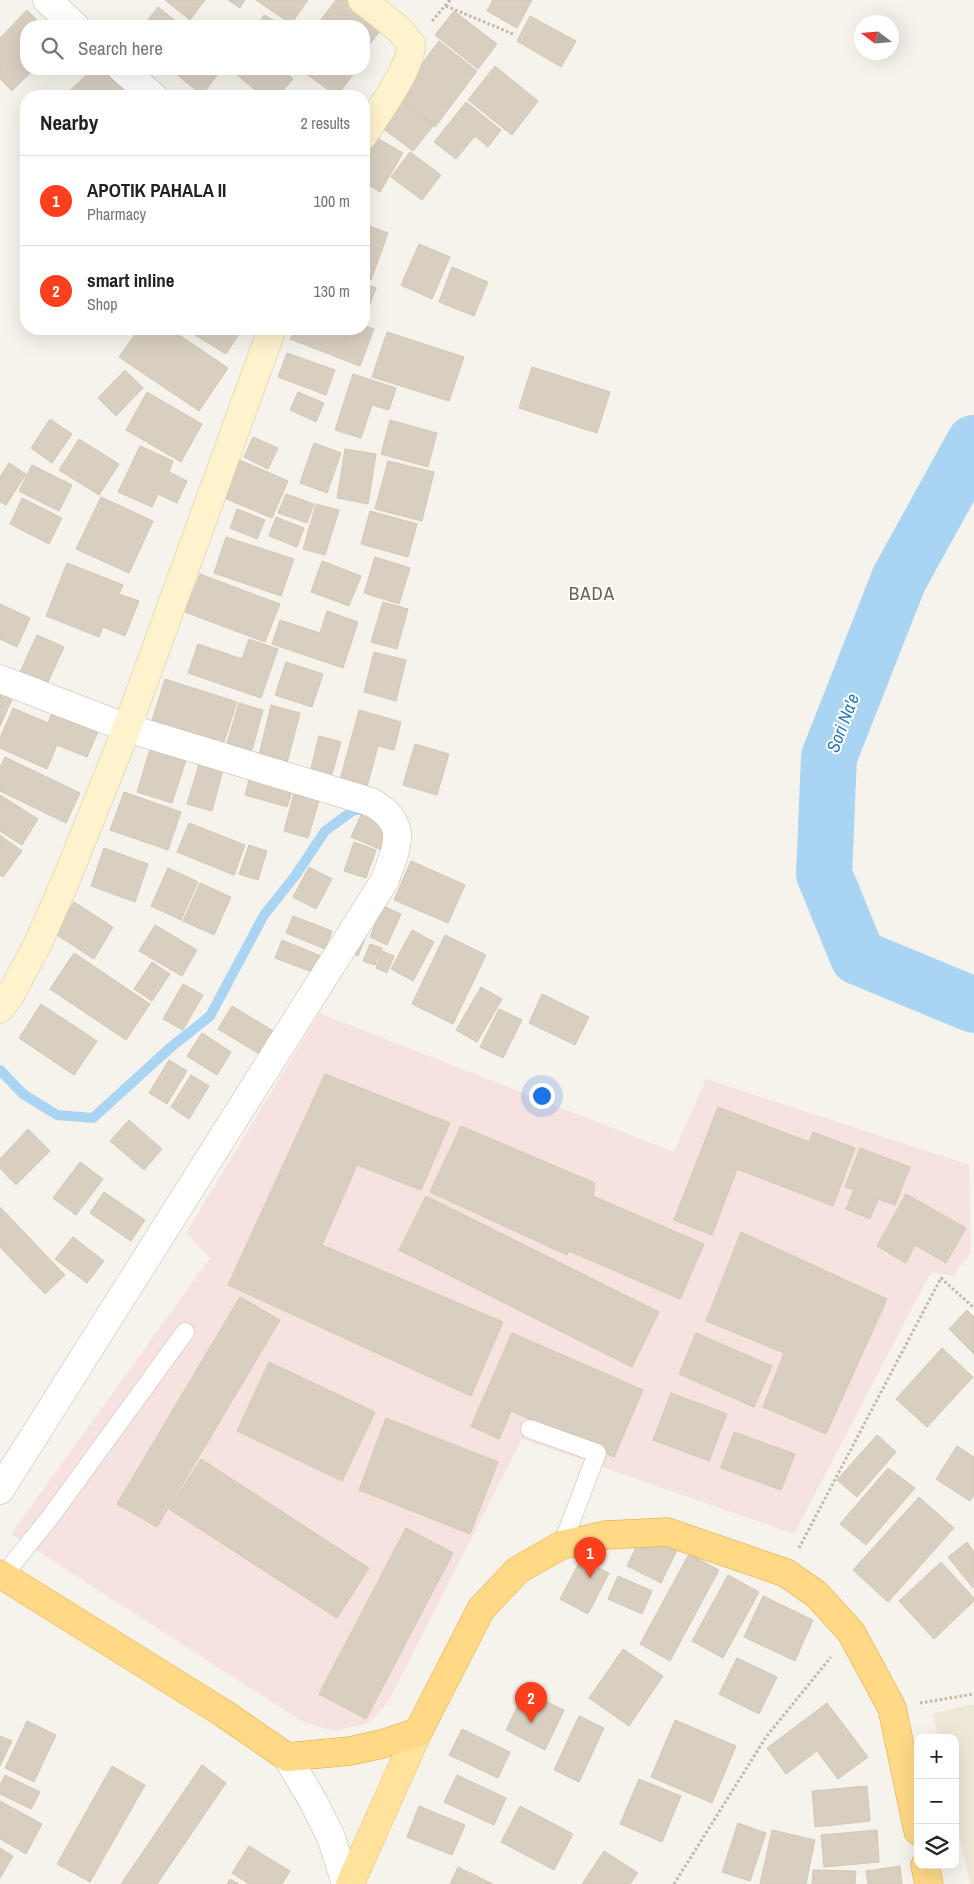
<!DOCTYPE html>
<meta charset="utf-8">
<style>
body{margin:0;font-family:"Archivo Narrow",sans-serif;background:#f2f2f2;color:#222}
.controls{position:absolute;right:15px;bottom:15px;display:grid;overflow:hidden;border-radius:10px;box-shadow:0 5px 20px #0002}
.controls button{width:45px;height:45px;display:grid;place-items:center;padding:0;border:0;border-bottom:1px solid #e0e0e0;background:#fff;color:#222;font:25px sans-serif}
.compass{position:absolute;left:854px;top:15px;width:45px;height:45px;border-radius:50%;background:#fff;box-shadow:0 5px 20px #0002;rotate:286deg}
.you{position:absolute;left:541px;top:1095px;width:18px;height:18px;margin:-12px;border:4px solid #fff;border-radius:50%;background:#1a73e8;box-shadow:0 0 0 8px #1a73e833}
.badge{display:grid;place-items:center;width:32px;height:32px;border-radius:50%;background:#fc3f1d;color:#fff;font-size:16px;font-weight:700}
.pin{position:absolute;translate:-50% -41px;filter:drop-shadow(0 1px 2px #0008)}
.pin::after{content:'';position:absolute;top:26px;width:18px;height:15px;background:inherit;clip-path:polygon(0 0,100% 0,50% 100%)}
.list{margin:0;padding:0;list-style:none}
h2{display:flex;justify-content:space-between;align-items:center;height:65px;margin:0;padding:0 20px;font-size:21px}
h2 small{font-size:16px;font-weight:400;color:#767676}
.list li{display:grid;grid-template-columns:32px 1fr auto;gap:15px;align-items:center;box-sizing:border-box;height:90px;padding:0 20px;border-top:1px solid #e0e0e0}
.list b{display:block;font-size:19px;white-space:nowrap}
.list p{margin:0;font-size:16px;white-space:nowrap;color:#767676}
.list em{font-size:16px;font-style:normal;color:#767676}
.icon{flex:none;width:28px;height:28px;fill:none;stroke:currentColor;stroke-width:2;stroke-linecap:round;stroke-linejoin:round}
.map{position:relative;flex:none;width:974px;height:1884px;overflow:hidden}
.search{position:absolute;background:#fff;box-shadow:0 5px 20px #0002;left:20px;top:20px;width:350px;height:55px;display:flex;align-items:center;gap:12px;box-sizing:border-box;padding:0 18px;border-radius:20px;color:#767676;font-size:19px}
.panel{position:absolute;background:#fff;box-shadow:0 5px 20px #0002;left:20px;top:90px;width:350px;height:245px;border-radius:20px}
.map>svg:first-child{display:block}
</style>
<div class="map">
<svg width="974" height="1884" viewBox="0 0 974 1884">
<rect width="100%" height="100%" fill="#f6f3ec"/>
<polygon fill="#efe8d6" points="974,1704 974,1884 970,1884 955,1816 955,1738 938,1738 933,1713"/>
<polygon fill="#f6e3e0" points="319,1013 674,1152 706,1079 969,1165 971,1253 953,1276 931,1272 794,1534 522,1439 388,1702 369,1723 334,1731 303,1722 11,1534 210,1258 186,1233"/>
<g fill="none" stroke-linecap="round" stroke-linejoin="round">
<polyline stroke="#a9d4f2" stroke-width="10" points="0,1070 23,1094 57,1115 93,1118 171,1047 210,1016 264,915 295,876 325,831 354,810 364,810"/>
<polyline stroke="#a9d4f2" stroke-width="56" points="974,443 899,579 829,757 824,874 858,957 974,1005"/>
</g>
<g fill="#d8cfc1" stroke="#d3c7b4">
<polygon points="165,0 205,0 190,20"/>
<polygon points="228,0 245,0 240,8"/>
<polygon points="256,0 308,0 291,24"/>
<polygon points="336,0 358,0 387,22 370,44 364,39 364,26 316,26"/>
<polygon points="493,0 532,0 517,28 487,11"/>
<polygon points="158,7 182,26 143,26"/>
<polygon points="27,10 43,26 26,26 26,69 34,69 12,91 0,79 0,38"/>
<polygon points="454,11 497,44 478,69 435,35"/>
<polygon points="264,15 284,26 257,26"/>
<polygon points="530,16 576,41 561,67 517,41"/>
<polygon points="439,41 477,71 435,127 397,97"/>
<polygon points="495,66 538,101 512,135 468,100"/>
<polygon points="93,69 102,69 124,91 119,96 64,96"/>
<polygon points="170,69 222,69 202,95"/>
<polygon points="230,69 281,69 293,79 278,96 262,96"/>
<polygon points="301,69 351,69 355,72 337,96 301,70"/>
<polygon points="398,99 433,126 413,151 378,125"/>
<polygon points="466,102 501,130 488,147 475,136 456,159 434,142"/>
<polygon points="370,134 403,153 380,192 364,182 364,144"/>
<polygon points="410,152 441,175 422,200 391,177"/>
<polygon points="364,224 388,233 371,280 364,277"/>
<polygon points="419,244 450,257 432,299 401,285"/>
<polygon points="452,267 488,282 474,316 439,302"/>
<polygon points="364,283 376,288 364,320"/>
<polygon points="364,326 374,329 360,366 290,339 294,329 364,329"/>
<polygon points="139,329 170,329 228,368 199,411 119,357"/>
<polygon points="185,329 242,329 226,354"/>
<polygon points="387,332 464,357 449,401 372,377"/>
<polygon points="287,353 335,370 326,395 278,377"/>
<polygon points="532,367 610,392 597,433 519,408"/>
<polygon points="125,370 143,388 116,416 98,398"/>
<polygon points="353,374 396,388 389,410 372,405 361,438 335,430"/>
<polygon points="147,392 202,424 181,462 126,430"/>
<polygon points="298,392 324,403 316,422 290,410"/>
<polygon points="50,419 72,434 52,463 31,448"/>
<polygon points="390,420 437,433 428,467 381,454"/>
<polygon points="253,437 278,448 268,469 244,457"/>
<polygon points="79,439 119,464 99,495 59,470"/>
<polygon points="314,443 341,453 327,493 300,483"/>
<polygon points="140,446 173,461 169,472 187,481 177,503 158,494 152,507 118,492"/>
<polygon points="345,449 376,454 368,504 337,498"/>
<polygon points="240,460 288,481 272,518 224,498"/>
<polygon points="388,461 434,472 422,521 375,509"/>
<polygon points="9,463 26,474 6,505 0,502 0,477"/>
<polygon points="32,465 72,485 59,511 19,491"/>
<polygon points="286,494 314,504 307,523 278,513"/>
<polygon points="101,497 153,521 129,573 76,549"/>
<polygon points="22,498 62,518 49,544 10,524"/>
<polygon points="316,504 339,510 325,555 303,549"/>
<polygon points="237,509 265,520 257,539 230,528"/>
<polygon points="370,511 417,524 408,557 361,544"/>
<polygon points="276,517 304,528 297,547 269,536"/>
<polygon points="226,537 294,559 281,596 214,573"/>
<polygon points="375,557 410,568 399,604 364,593"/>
<polygon points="322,561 361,576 349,606 311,592"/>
<polygon points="67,563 123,585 119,594 139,601 125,636 103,627 99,637 46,616"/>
<polygon points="200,574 280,604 265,642 185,612"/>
<polygon points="383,602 408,609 397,649 371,642"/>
<polygon points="0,604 30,618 17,647 0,639"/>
<polygon points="327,611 358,622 343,668 272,644 280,620 320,633"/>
<polygon points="37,635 64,647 47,684 20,672"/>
<polygon points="249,639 278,649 261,698 188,673 198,644 242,659"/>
<polygon points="374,652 406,660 396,701 364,692"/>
<polygon points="286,662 323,674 312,707 275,695"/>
<polygon points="165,679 237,702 220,754 149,730"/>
<polygon points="0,685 15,693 0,726"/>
<polygon points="239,703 263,710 252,750 227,743"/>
<polygon points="271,705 300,713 287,763 259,755"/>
<polygon points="55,706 101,725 87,757 57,745 47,769 0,748 0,738 13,708 48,723"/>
<polygon points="359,710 401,722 394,750 378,746 367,787 340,780"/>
<polygon points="319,736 341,742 332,774 311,768"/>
<polygon points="415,744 449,754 437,795 403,785"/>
<polygon points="151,746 187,757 172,803 137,792"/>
<polygon points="5,757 80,793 66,823 0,791 0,767"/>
<polygon points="199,764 223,770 212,811 187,804"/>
<polygon points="251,773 294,785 287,807 245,795"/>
<polygon points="295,790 320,797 308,838 284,831"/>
<polygon points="124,792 181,812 168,850 110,830"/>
<polygon points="0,795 38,819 22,845 0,831"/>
<polygon points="361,815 394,829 384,851 351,837"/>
<polygon points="189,823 245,845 234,875 177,852"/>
<polygon points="0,835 22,851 3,877 0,875"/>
<polygon points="354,842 376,850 366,878 344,871"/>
<polygon points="249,845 267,851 258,880 239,874"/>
<polygon points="104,848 148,864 135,902 91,886"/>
<polygon points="411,861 465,885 448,923 394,900"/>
<polygon points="309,867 332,879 316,909 293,897"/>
<polygon points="168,868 198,882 181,920 151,906"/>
<polygon points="200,883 231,897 214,935 183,921"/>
<polygon points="74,902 113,927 94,959 54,933"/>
<polygon points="383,906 401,914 387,945 370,937"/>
<polygon points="293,916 332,931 325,949 286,933"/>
<polygon points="155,925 197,950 182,976 139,951"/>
<polygon points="412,930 434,942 413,981 391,969"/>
<polygon points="353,934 365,939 358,956 346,951"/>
<polygon points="445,935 486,955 453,1024 412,1004"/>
<polygon points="282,940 321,956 315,973 275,958"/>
<polygon points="370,944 382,948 375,965 363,961"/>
<polygon points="382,951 394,956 387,973 376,968"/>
<polygon points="74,953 150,1004 126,1040 50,989"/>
<polygon points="152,962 170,974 152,1001 134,989"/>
<polygon points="183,984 203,995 183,1030 163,1019"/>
<polygon points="481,987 502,999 477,1042 456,1030"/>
<polygon points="542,994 589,1017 575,1045 529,1023"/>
<polygon points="41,1004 97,1041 74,1075 19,1038"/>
<polygon points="232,1006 275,1032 261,1055 218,1029"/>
<polygon points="499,1009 522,1020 503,1058 480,1047"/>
<polygon points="202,1033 231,1052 217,1075 187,1056"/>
<polygon points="169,1060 187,1071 167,1104 149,1093"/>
<polygon points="325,1074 450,1123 421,1190 357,1165 322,1245 503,1322 471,1396 228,1285"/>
<polygon points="191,1075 209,1086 189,1119 171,1107"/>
<polygon points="718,1107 809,1142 813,1132 855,1148 833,1206 737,1169 712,1235 674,1220"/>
<polygon points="129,1120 162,1149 144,1170 110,1141"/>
<polygon points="461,1126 595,1183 593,1196 704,1244 680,1299 569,1251 567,1255 430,1192"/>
<polygon points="28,1129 50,1151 16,1185 0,1168 0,1159"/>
<polygon points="860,1148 910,1167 895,1205 878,1199 870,1219 846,1209 854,1190 845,1187"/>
<polygon points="80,1162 103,1179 76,1215 53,1198"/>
<polygon points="104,1192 145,1220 131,1241 90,1213"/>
<polygon points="906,1194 966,1228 946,1263 915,1245 906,1263 877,1246"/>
<polygon points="426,1196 659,1312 632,1367 399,1250"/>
<polygon points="0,1207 65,1275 45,1294 0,1247"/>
<polygon points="741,1232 887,1299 826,1434 763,1407 784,1353 706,1321"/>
<polygon points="73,1237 104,1261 87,1283 55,1259"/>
<polygon points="240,1297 280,1320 157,1527 117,1504"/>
<polygon points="967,1310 974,1317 974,1354 949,1329"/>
<polygon points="512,1333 643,1390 614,1457 511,1411 499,1439 471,1426"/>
<polygon points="696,1333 772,1366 754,1407 679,1374"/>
<polygon points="942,1348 973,1377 927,1427 896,1399"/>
<polygon points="269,1362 375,1412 342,1481 237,1431"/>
<polygon points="671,1393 727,1414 709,1461 653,1440"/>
<polygon points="386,1418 498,1462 470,1534 359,1490"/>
<polygon points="734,1432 795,1454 781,1490 721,1468"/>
<polygon points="877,1435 896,1452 857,1497 837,1480"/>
<polygon points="957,1446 974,1457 974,1495 970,1501 936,1479"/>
<polygon points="201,1459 369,1568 337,1618 169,1509"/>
<polygon points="888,1468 915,1488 866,1545 840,1524"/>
<polygon points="919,1497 954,1528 888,1602 853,1570"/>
<polygon points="406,1528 453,1553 366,1719 319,1694"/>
<polygon points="643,1533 677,1550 661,1583 627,1566"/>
<polygon points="967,1542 974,1552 973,1588 948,1557"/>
<polygon points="689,1554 719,1570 670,1661 640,1644"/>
<polygon points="581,1559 609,1573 588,1614 560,1599"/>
<polygon points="941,1562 974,1598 974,1601 934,1639 899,1601"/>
<polygon points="728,1575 759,1592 723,1658 692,1641"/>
<polygon points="618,1576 652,1591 642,1614 608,1599"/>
<polygon points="763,1596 813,1620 795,1661 744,1637"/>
<polygon points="623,1649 663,1676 629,1726 589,1698"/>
<polygon points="737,1658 777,1677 759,1714 719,1694"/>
<polygon points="525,1691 564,1710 545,1750 506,1730"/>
<polygon points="827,1703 868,1757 838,1779 817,1751 786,1774 767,1748"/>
<polygon points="579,1716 604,1728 579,1782 554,1770"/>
<polygon points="675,1720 736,1746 712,1803 651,1777"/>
<polygon points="27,1721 56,1735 34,1782 5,1768"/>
<polygon points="462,1729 510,1752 498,1778 449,1755"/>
<polygon points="0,1736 12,1741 0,1766"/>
<polygon points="202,1765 226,1783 157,1884 121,1884"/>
<polygon points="112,1766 145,1785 90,1882 57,1864"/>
<polygon points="5,1775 40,1792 31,1809 0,1794 0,1785"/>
<polygon points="457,1775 506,1798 494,1825 444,1802"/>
<polygon points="639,1779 681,1796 662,1842 620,1824"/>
<polygon points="867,1786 870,1821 815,1827 812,1791"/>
<polygon points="0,1801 42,1824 26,1854 0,1839"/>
<polygon points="419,1806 465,1825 452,1855 407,1837"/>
<polygon points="520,1806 573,1834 554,1870 501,1842"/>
<polygon points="738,1823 766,1833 750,1881 722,1872"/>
<polygon points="772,1830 815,1840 806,1884 760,1884"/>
<polygon points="877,1830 879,1862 824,1867 821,1835"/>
<polygon points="249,1846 290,1871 282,1884 249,1884 232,1873"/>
<polygon points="0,1848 13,1856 0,1878"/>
<polygon points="604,1851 638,1873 630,1884 582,1884"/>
<polygon points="900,1866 902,1884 868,1884 866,1871"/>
<polygon points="458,1867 493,1884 450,1884"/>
<polygon points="813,1870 856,1871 855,1884 812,1884"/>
<polygon points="230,1879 239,1884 227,1884"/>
</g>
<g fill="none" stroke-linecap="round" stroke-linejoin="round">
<g stroke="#c2bbae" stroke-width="19">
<g id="service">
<polyline points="530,1429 597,1453 562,1545"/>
<polyline points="3,1576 51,1516 185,1332"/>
</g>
</g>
<g stroke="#c2bbae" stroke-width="29">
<g id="minor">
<polyline points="47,0 75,26"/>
<polyline points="122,69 153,96"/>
<path d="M0 679 127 728 371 802C410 824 397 846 385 880L0 1490"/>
<polyline points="287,1757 313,1801 331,1837 346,1884"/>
</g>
</g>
<g stroke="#d6c79b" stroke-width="29">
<g id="secondary">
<path d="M362 0 400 30 411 44C411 70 378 111 364 135"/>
<polyline points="0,1009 11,994 38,943 66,880 127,728 272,329"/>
</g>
</g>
<g stroke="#e6c16a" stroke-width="29">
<polyline id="primary" points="350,1884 418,1732"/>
</g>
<g stroke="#e0a43c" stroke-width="29">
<g id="trunk">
<polyline points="0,1574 223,1713 287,1757 350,1751 382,1744 418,1732 481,1609 518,1570 562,1545 606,1535 667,1532 786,1573 816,1594 851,1632 892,1708 918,1831"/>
<polyline points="925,1865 929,1884"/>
</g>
</g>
<g stroke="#c4b79f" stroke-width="3" stroke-dasharray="2.5 2.5" stroke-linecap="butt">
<polyline points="446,6 513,34"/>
<polyline points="432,21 450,0"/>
<polyline points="799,1548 941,1278 974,1308"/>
<polyline points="920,1703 974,1694"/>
<polyline points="674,1884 766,1737 831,1657"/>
</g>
<use href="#service" stroke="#fff" stroke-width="18"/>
<use href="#minor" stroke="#fff" stroke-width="28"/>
<use href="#secondary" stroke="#fff3cd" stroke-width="28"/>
<use href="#primary" stroke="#ffe39c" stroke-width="28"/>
<use href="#trunk" stroke="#ffd985" stroke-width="28"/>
</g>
<g text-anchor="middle" stroke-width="4" stroke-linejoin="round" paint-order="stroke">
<g font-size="18" font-style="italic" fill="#2e7ab2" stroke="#fff">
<text transform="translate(843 723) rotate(-69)" y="6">Sori Na'e</text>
</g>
<g font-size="19" letter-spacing="1" fill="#6e6250" stroke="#fff">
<text x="592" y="600">BADA</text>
</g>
</g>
</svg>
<div class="controls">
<button>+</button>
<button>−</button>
<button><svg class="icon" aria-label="layers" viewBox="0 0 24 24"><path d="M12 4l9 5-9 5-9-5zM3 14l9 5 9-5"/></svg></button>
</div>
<svg class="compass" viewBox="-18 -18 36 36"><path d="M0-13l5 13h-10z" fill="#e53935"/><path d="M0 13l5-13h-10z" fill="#767676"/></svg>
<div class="you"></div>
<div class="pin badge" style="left:590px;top:1578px">1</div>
<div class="pin badge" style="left:531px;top:1723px">2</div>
<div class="search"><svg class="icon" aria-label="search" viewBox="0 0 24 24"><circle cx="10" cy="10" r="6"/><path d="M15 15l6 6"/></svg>Search here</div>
<section class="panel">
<h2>Nearby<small>2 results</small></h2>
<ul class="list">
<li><span class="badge">1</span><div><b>APOTIK PAHALA II</b><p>Pharmacy</p></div><em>100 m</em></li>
<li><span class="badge">2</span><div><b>smart inline</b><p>Shop</p></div><em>130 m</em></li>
</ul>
</section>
</div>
